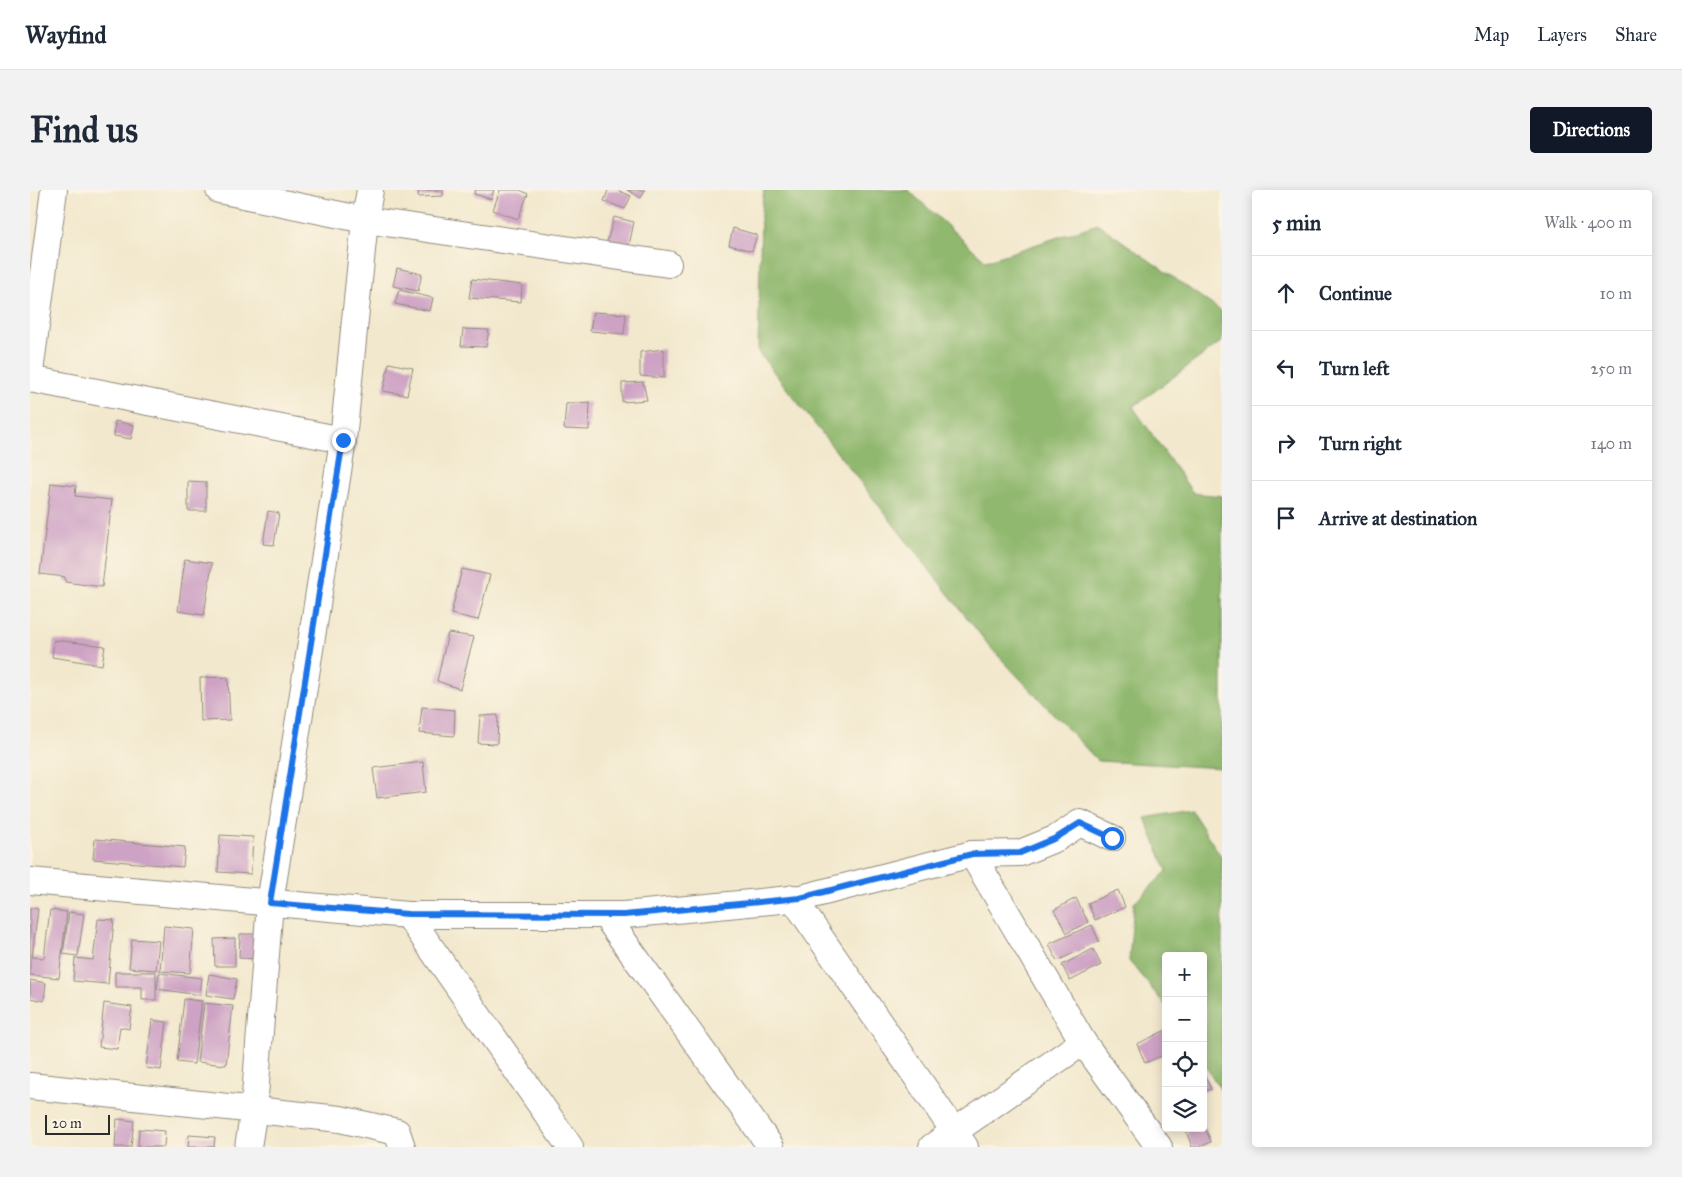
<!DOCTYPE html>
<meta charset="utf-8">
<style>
body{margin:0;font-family:"IM FELL Great Primer",serif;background:#f2f2f3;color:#1f2937}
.controls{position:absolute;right:15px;bottom:15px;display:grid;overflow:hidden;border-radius:5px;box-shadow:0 2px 12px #0003}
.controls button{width:45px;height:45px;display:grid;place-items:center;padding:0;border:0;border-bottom:1px solid #e0e1e3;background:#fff;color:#1f2937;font:25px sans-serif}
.scale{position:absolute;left:15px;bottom:12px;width:65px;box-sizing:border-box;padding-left:5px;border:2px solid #2b2b2b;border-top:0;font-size:14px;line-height:18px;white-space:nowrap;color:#2b2b2b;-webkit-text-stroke:4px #fcf5e5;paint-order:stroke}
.stop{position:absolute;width:15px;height:15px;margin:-11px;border:4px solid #1a73e8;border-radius:50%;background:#fff}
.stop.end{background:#1a73e8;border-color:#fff;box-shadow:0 1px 5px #0008}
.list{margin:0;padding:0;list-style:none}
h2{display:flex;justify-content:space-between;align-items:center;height:65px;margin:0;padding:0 20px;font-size:21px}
h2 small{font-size:16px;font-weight:400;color:#747a83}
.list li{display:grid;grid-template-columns:32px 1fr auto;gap:15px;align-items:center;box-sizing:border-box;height:75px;padding:0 20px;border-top:1px solid #e0e1e3}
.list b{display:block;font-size:19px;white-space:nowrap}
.list em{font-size:16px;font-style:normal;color:#747a83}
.icon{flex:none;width:28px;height:28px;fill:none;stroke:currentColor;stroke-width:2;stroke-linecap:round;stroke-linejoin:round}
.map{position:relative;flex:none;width:1192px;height:957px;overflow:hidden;border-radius:5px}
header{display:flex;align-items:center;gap:30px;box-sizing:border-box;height:70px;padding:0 25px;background:#fff;border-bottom:1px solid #e0e1e3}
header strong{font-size:24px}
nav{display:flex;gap:28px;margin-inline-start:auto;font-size:18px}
.intro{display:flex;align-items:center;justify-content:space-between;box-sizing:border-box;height:120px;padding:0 30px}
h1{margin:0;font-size:35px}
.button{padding:12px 22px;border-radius:5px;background:#111827;color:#fff;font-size:18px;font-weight:700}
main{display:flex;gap:30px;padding:0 30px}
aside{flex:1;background:#fff;border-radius:5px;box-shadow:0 2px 12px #0003}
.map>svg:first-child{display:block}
</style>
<header>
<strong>Wayfind</strong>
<nav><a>Map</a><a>Layers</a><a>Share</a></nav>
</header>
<div class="intro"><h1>Find us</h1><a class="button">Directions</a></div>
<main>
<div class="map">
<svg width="1192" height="957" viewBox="0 0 1192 957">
<rect width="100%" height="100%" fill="#fcf5e5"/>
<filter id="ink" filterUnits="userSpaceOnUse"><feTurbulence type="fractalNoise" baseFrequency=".02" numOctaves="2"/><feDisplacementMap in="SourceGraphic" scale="10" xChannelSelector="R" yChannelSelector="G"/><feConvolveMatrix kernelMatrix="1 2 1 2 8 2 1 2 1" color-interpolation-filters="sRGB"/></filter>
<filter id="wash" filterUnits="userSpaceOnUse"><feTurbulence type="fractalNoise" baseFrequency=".0096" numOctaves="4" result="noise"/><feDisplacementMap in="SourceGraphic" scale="20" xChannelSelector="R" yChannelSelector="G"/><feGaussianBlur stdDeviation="1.12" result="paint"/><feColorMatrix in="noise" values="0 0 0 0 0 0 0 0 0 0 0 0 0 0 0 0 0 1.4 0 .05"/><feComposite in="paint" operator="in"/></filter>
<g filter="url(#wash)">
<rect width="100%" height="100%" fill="#f2e8cd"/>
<g fill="#90b86e" stroke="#5e724c">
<polygon points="734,0 878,0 956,71 1068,34 1192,122 1192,151 1103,217 1163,303 1192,306 1192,578 1068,571 960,457 728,162 731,22"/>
<polygon points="1161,620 1192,668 1192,902 1173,872 1173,766 1136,766 1136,816 1099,771 1104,713 1137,681 1115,628"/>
</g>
<g id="blocks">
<g fill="#cda2c4">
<polygon points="389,0 413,0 413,6 388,7"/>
<polygon points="445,0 464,0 461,9 444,4"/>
<polygon points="470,0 490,0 498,4 488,29 463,20"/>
<polygon points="578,0 587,0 601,6 595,19 574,11"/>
<polygon points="597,0 615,0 611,8"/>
<polygon points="584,27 604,32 598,60 576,55"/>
<polygon points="703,38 727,45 722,61 699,55"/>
<polygon points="367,78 392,84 388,101 363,96"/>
<polygon points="442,89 492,95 491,112 439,108"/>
<polygon points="369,100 403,108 400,121 365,114"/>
<polygon points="563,122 596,124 594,144 560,141"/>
<polygon points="433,139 459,140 456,157 431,156"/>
<polygon points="634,159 634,188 610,186 610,162"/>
<polygon points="359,173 383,178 377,205 353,201"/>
<polygon points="613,192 617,210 592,212 592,193"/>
<polygon points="560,212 559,240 534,239 536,214"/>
<polygon points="85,231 104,235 101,249 84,246"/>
<polygon points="158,291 176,292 176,321 158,321"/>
<polygon points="21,293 46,296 45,306 82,310 72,397 35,392 35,387 10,384"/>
<polygon points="238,321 249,323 244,355 233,354"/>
<polygon points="155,369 182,373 174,425 148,421"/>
<polygon points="432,379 460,385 448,430 421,424"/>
<polygon points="418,443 444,447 430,499 407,491"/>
<polygon points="24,450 75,456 72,475 22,467"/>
<polygon points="198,487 200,530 171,531 170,488"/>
<polygon points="392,517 425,520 424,546 389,543"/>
<polygon points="468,525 467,554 448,553 450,526"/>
<polygon points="393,572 396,602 347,608 343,578"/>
<polygon points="190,645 223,647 221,684 188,682"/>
<polygon points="65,649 155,657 153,677 63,669"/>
<polygon points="1088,700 1095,717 1065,730 1058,713"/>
<polygon points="1046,708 1058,732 1037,743 1024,720"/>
<polygon points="0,718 8,719 2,767 14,768 20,720 37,722 29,788 0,785"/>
<polygon points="39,722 54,724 48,766 33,764"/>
<polygon points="68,729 84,730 78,794 43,791 45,768 63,770"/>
<polygon points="1062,735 1069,751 1027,771 1019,754"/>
<polygon points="134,736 164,739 160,783 130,781"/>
<polygon points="210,744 228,744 228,769 209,768"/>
<polygon points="205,748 205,776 185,776 184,749"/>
<polygon points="102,749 129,751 126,780 99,778"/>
<polygon points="1063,759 1071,775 1040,791 1032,775"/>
<polygon points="85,782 126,782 126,810 112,810 112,797 85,797"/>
<polygon points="129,783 172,788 170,805 127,799"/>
<polygon points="179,784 207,789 203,809 176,805"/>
<polygon points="0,790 16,793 14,811 0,808"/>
<polygon points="154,809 172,811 164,874 147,872"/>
<polygon points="74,813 102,817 99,839 90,837 87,859 69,857"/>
<polygon points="174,813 203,816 196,875 167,872"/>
<polygon points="122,830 137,832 131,880 116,878"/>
<polygon points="1136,840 1136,864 1115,873 1107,854"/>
<polygon points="1173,881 1181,899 1173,902"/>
<polygon points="87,929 104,931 101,957 85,957"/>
<polygon points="1173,933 1181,952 1169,957 1162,957 1156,941 1163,938 1173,938"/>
<polygon points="109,939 135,941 134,957 108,957"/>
<polygon points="159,945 185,947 184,957 158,957"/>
</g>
</g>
</g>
<g filter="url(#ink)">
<use href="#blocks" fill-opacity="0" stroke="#8e8a7c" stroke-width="1"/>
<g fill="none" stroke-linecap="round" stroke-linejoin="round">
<g stroke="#8e8a7c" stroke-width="28">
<g id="street">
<polyline points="189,0 335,30 638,74"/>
<polyline points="0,182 24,0"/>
<polyline points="0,189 313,250"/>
<polyline points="942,664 1053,852 1129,957"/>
<polyline points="0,691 378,725 594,725 771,708 942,664 990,663 1027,648 1050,633 1082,648"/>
<polyline points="763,708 935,957"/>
<polyline points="378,725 540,957"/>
<polyline points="575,725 741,957"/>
<polyline points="0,896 310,929 367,942 372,957"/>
<polyline points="218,957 224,919 240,713 313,250 335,30 340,0"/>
<polyline points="902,957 1053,852"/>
</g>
</g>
<use href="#street" stroke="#fff" stroke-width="26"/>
</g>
</g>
<g fill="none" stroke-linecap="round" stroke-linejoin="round" filter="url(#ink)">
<polyline stroke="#1a73e8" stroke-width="6" points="313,250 240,713 378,724 594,725 770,708 942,664 990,663 1026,648 1050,633 1082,648"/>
</g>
</svg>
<div class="controls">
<button>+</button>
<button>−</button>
<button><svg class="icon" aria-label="locate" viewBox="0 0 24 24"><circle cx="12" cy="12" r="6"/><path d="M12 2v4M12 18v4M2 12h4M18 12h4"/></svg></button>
<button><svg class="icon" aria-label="layers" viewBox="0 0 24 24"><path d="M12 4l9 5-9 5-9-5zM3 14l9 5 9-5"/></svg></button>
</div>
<div class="scale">20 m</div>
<div class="stop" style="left:1082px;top:648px"></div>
<div class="stop end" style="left:313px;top:250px"></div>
</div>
<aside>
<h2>5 min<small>Walk · 400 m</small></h2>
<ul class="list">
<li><svg class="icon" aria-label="ahead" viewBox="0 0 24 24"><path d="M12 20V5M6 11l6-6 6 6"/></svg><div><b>Continue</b></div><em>10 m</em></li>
<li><svg class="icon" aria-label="left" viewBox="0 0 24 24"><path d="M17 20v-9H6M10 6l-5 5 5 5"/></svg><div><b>Turn left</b></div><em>250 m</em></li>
<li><svg class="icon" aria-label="right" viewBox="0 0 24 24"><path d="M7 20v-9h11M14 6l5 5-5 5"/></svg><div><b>Turn right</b></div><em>140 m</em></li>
<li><svg class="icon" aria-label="arrive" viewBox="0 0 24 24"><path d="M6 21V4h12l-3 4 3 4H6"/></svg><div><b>Arrive at destination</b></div></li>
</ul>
</aside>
</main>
